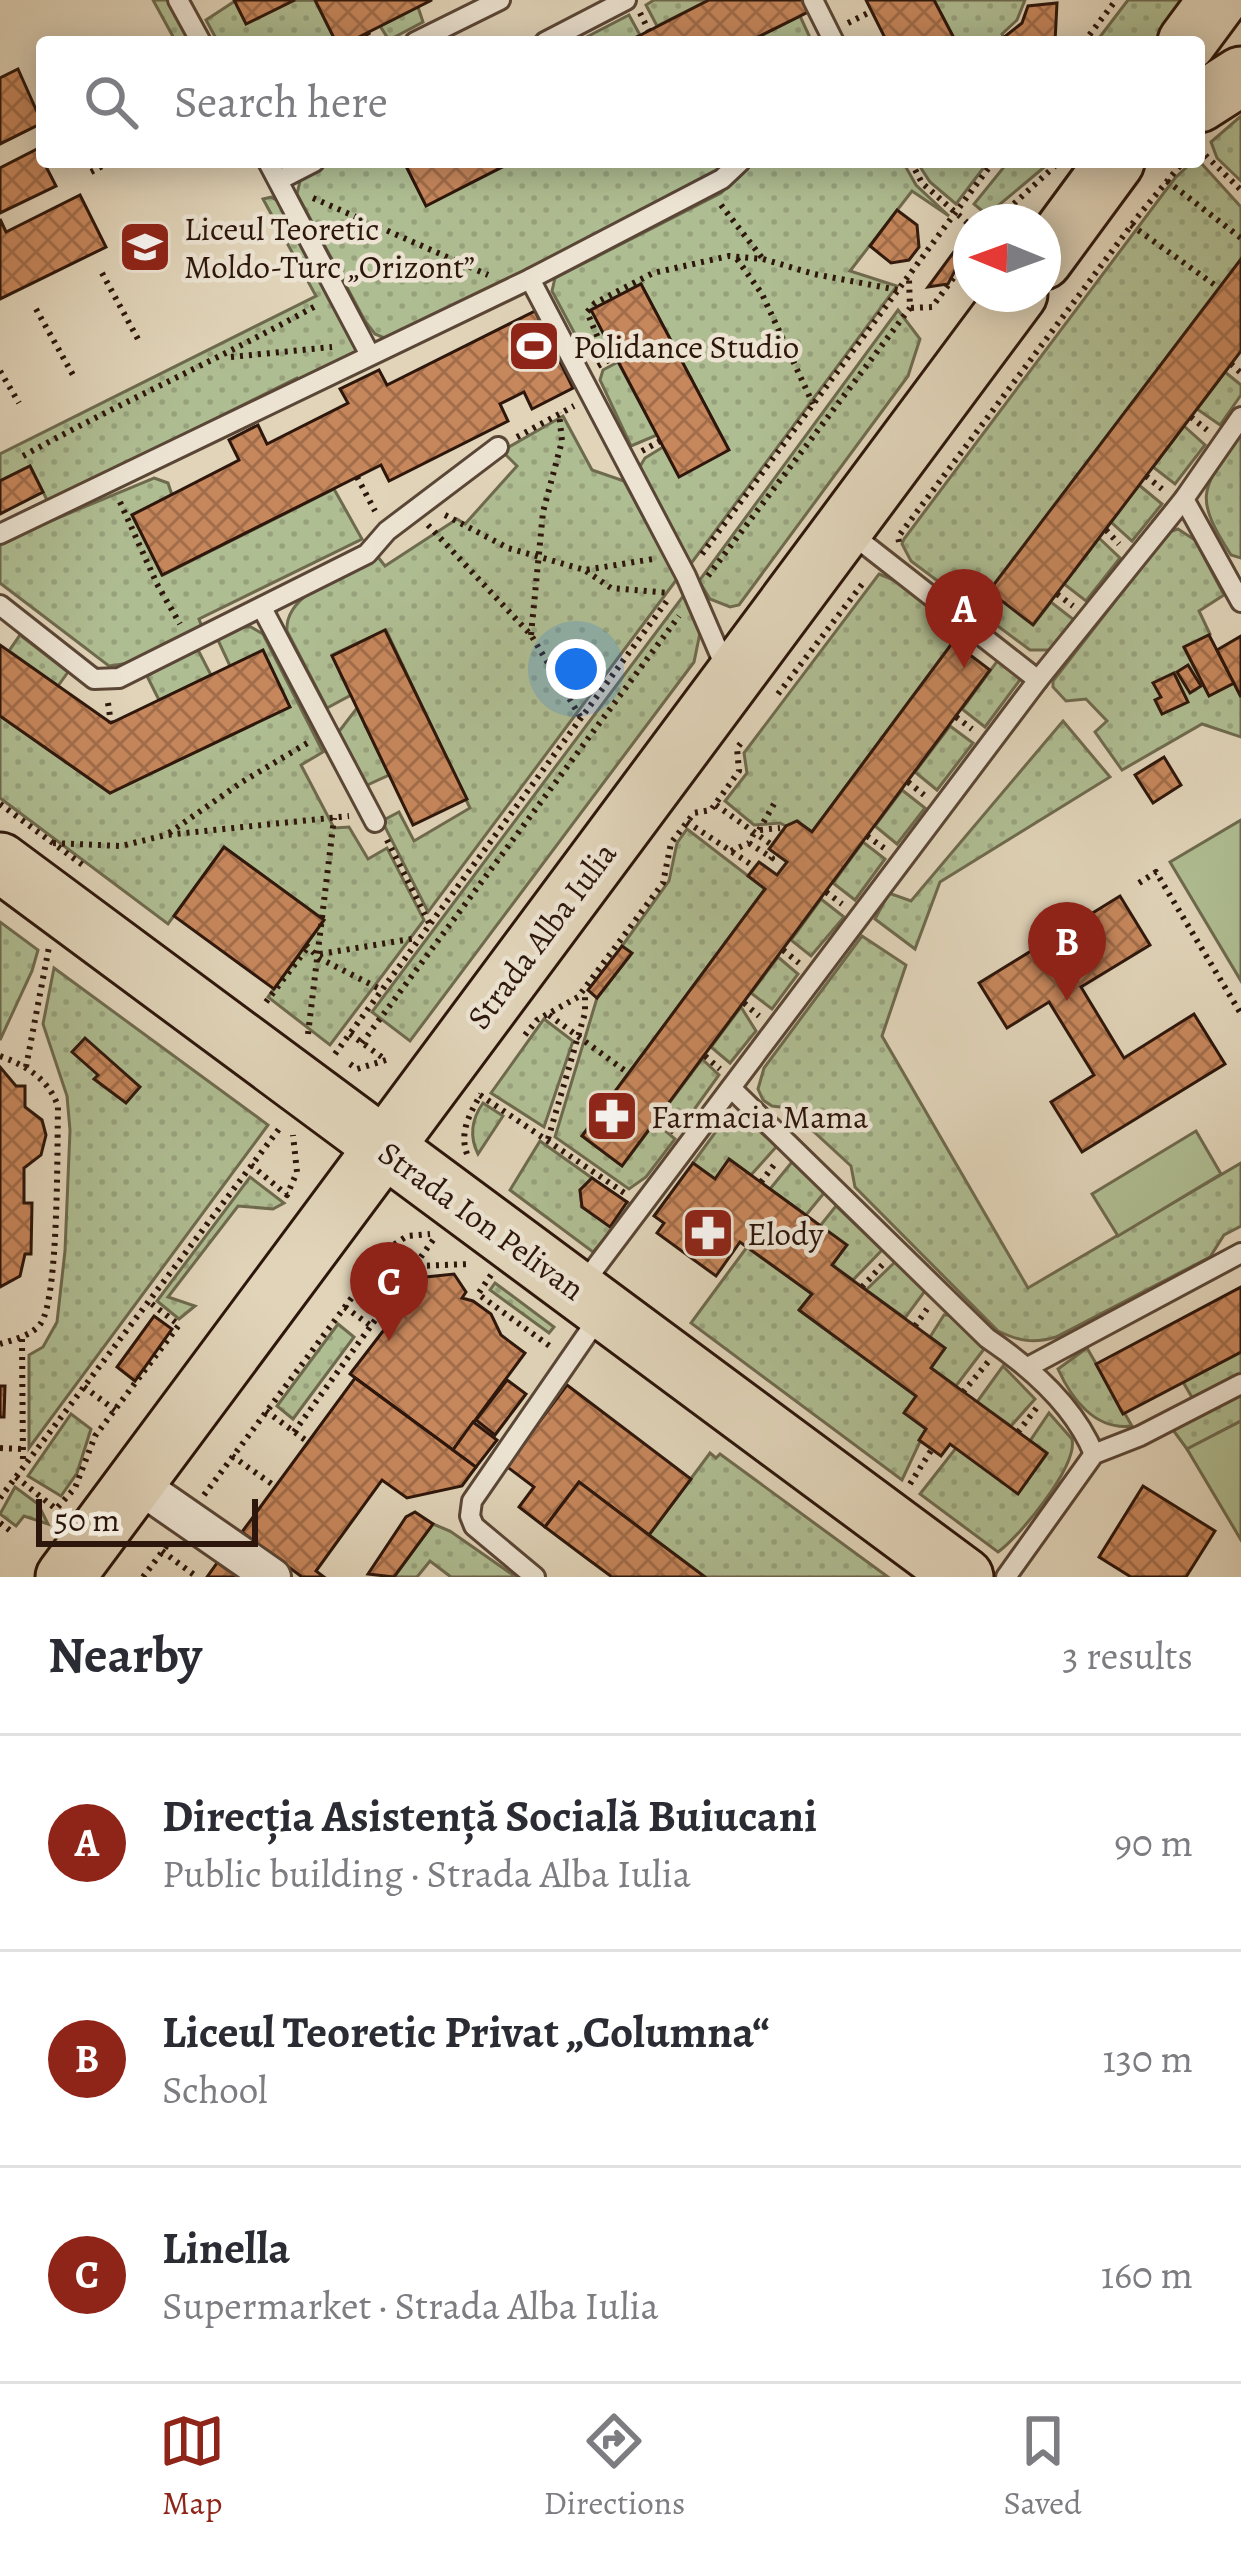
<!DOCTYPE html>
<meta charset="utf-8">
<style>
body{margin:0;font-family:Alegreya,serif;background:#f2f2f3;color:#2b2b33}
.compass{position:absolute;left:953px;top:204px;width:108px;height:108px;border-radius:50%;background:#fff;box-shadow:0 6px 30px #0003;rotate:271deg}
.scale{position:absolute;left:36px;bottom:30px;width:222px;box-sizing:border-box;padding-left:12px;border:6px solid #2d160b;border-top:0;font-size:33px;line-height:42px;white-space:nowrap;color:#2d160b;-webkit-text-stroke:9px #ece3d2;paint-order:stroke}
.you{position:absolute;left:576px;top:669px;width:42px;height:42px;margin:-30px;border:9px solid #fff;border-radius:50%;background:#1a73e8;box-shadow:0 0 0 18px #1a73e833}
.badge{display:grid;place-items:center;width:78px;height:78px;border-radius:50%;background:#8f2418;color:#fff;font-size:39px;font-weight:700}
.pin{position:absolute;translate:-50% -99px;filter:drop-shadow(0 3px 6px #0008)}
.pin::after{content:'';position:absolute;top:63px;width:42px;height:36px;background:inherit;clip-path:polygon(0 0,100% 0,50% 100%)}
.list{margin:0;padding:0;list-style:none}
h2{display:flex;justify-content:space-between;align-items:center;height:156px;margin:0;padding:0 48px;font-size:51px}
h2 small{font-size:39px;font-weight:400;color:#7c7c81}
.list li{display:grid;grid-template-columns:78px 1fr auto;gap:36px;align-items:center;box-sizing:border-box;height:216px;padding:0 48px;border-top:3px solid #e1e1e2}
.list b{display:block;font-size:45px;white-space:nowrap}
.list p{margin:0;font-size:39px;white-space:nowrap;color:#7c7c81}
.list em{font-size:39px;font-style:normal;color:#7c7c81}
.icon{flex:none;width:66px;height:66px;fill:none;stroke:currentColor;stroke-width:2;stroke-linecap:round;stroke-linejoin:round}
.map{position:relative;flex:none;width:1241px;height:1577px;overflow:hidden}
.search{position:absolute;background:#fff;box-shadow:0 6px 30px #0003;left:36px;right:36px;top:36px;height:132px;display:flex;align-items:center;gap:30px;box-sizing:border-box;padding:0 42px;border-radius:12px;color:#7c7c81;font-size:45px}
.sheet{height:804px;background:#fff}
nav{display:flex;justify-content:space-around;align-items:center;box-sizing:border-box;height:168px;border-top:3px solid #e1e1e2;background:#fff;font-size:33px;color:#7c7c81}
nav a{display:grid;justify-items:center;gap:6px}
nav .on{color:#8f2418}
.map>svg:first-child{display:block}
</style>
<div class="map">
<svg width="1241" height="1577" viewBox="0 0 1241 1577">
<defs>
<pattern id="park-dots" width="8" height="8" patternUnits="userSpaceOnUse" patternTransform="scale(3)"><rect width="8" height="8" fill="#afbd92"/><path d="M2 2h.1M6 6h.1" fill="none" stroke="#97a27d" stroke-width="1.8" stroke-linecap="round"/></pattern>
<pattern id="building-cross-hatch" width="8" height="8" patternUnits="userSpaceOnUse" patternTransform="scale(3)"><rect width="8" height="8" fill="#c7875c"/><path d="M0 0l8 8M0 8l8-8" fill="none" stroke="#a26d4a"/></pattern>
</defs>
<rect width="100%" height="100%" fill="#e1d4b9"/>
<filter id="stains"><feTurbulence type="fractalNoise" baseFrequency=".00167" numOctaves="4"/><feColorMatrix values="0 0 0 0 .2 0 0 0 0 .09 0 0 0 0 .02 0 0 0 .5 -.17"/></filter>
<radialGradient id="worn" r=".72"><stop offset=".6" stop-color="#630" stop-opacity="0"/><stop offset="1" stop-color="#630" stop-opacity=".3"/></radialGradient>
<g fill="url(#park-dots)" stroke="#6e6a4e" stroke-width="3">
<polygon points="153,0 173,0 195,42 176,42"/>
<polygon points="315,0 336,42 218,42 206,20 235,1"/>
<polygon points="654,0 709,0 657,26 646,5"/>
<polygon points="934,0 1025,0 1017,20 1002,34 1006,42 956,42"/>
<polygon points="1128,0 1187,0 1157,42 1096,42"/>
<polygon points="418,7 423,22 389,40 380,26"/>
<polygon points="629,15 640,35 626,42 577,42"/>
<polygon points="800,16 812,42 748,42"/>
<polygon points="1241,116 1241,181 1217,158 1211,142"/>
<polygon points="331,162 404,162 426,205 512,162 730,162 704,180 389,340 375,334 365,321 297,194 301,177"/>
<polygon points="753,162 903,162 916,185 949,216 912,191 850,271 897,286 690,565 639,468 645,458 663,447 679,476 728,449 641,284 592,310 607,341 585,353 552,291 555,278 721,193"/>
<polygon points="917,162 988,162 956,204 930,182"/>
<polygon points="1008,162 1048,164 987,215 974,204"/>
<polygon points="1202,164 1241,207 1241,259 1033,625 1051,602 1074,620 1049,650 1030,650 911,561 902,544 904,539 1175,178 1189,165"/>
<polygon points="271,197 278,201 359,343 354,358 300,384 297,378 48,502 30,466 0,481 0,454 316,296 263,199"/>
<polygon points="898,310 920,339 908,376 739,605 730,607 710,599 699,581"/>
<polygon points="618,362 657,435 631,446 600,380 603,370"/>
<polygon points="1225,372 1241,385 1241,395 1220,425 1197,409"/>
<path d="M563 416 592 470 624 481 677 579 428 912 382 821 399 812 414 841 470 808 386 630 332 655 351 695 327 708 287 631C284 592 349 573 378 557L385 566 457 519 465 524 517 466 502 451Z"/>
<polygon points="1184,426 1205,445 1175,484 1153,467"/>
<path d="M1241 434V558L1231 555C1192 494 1202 489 1241 434Z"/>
<polygon points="154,478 168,483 172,495 132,515 163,575 334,489 362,539 199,619 202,627 130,663 109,666 0,583 0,542"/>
<polygon points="1139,485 1162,504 1132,541 1111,522"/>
<polygon points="1178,529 1195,540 1224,595 1199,611 1210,634 1184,648 1209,695 1234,683 1241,697 1241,737 1202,724 1122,770 1095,732 1107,721 1086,699 1066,701 1053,687 1053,681 1169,532"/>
<polygon points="1099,538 1120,558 1086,601 1064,584"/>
<polygon points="879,574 908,586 944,617 934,629 953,642 812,832 797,821 786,826 780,823 754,825 725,801 747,773 744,753"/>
<polygon points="684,595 700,633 694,662 410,1041 372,1012"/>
<polygon points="240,627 251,627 263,634 323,752 301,765 334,828 349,827 368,859 387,848 424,920 330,1045 268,997 324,920 224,847 168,924 0,798 0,716 110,793 289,707 230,666 217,638"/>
<polygon points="20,635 68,672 58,686 9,651"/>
<polygon points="197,648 211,675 159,700 147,676"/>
<polygon points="998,660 1022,677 985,727 962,709"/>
<polygon points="357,708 389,775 365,786 337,734"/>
<polygon points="1063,721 1110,777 940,882 915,949 875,919 889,893 911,901"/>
<polygon points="950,726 973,743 937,790 915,772"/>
<polygon points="902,790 925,808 897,844 875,826"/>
<polygon points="687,829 765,889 582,1136 622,1166 655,1122 675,1139 646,1177 629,1189 555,1137 597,998 631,954 622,946 669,881 677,843"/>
<polygon points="863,842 885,859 855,900 833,883"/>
<polygon points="821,899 844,917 811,956 791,940"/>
<polygon points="0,922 38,950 32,971 0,1040"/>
<path d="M862 936 906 965 882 1036 1028 1288 1241 1163V1226L1224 1235 1210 1257 1056 1337C1033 1344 1019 1341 998 1331L855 1187 851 1166 788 1108 772 1106 763 1100 758 1089 764 1068Z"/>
<polygon points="778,957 798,974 772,1009 751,993"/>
<polygon points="54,968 268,1125 29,1448 29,1355 43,1347 57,1322 65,1251 70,1130 67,1096 43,1024"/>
<polygon points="741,1007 756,1031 730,1063 711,1047"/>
<polygon points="544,1019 573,1041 544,1127 491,1093"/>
<polygon points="702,1059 719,1075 683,1125 664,1110"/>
<path d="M483 1103 503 1116 478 1154C469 1136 471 1120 483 1103Z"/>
<polygon points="740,1115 777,1146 751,1175 729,1159 715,1179 693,1163 725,1119"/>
<polygon points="540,1141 592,1178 580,1190 582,1207 610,1226 627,1202 633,1206 593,1252 510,1190"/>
<polygon points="792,1162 824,1193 806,1215 770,1189"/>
<polygon points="250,1177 284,1203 273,1209 238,1206 168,1297 195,1306 179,1319 157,1301"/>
<polygon points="836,1206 882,1250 853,1280 832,1265 846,1245 820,1226"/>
<polygon points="747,1247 812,1294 800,1311 916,1396 926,1429 902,1480 691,1323"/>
<polygon points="896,1261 925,1291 905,1318 866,1290"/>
<polygon points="495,1283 554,1327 549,1333 490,1290"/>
<polygon points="944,1315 951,1315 984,1349 956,1386 931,1368 945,1348 930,1337"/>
<polygon points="338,1324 354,1337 293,1419 277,1406"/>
<path d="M1087 1348 1132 1426C1095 1431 1071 1398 1058 1369Z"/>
<polygon points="1241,1352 1241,1374 1193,1399 1183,1382"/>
<polygon points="1003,1366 1035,1399 1011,1426 977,1402"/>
<polygon points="1241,1394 1241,1421 1187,1449 1173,1430"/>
<path d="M1049 1413 1072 1439C1078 1466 1020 1536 998 1552L920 1494 956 1448 1018 1493 1047 1454 1030 1441Z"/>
<polygon points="71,1414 91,1429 77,1473 61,1496 28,1476"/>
<polygon points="710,1453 716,1458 720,1454 888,1577 705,1577 649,1535"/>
<polygon points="15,1487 38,1504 48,1524 24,1516 16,1526 0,1514"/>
<polygon points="433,1524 450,1531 516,1577 451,1577 430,1561 417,1577 394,1577"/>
</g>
<g fill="#afbd92" stroke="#6e6a4e" stroke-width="3">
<polygon points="1241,820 1241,981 1170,862"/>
<polygon points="1196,1131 1221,1174 1118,1236 1092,1194"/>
<polygon points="1241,1421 1241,1540 1187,1449"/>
</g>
<g fill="url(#building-cross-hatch)" stroke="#2d160b" stroke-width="3">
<polygon points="234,0 295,0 246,24"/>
<polygon points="315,0 432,0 349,42 336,42"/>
<polygon points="709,0 802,0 808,12 748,42 627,42"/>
<polygon points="866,0 934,0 956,42 887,42"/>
<polygon points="1057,3 1055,42 1006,42 1003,38 1022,23 1028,6"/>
<polygon points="18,69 42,123 0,144 0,78"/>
<polygon points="37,149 56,186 0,213 0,168"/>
<polygon points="404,162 512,162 426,206"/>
<polygon points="80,195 106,247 0,299 0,219 6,232"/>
<polygon points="897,210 917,225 919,247 909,260 891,263 870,246"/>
<polygon points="953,253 958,265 948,284 928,287"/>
<polygon points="1241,259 1241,351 1033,625 989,591"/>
<polygon points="641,284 729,450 679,477 591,310"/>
<polygon points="535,311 573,388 532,409 524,392 500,404 508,421 389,481 381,465 162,575 132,515 239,460 229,440 258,425 267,444 348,403 340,389 379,370 387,385"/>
<polygon points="30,466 43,492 0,514 0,481"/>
<polygon points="385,630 467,799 413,825 332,656"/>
<polygon points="1209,635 1234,683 1209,696 1184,647"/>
<polygon points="1241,636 1241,697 1217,650"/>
<polygon points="953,642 990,670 622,1166 582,1136 765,889 748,876 755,867 759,862 777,875 787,862 769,849 786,826 797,821 812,832"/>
<polygon points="0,645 111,723 263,650 290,707 110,793 0,716"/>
<polygon points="1188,665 1201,686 1190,693 1177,672"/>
<polygon points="1174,673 1188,702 1162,714 1155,700 1161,697 1153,683"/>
<polygon points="1164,757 1181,785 1153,803 1135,775"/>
<polygon points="224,847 324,920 274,989 174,916"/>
<polygon points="1120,896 1150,945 1081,987 1124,1058 1194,1014 1225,1064 1082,1152 1051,1102 1094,1075 1049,1002 1007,1028 979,983"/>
<polygon points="622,946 632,953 597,998 588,990"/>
<polygon points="85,1038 140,1087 126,1103 94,1079 98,1075 72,1052"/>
<polygon points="0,1067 16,1086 25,1086 25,1107 42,1120 46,1135 41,1155 24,1168 24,1203 32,1203 31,1254 25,1254 20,1276 0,1287"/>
<polygon points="729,1159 847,1245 832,1265 945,1348 931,1368 1047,1453 1018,1494 950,1444 941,1456 919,1440 926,1429 904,1413 916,1396 799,1310 812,1294 740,1242 716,1276 657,1233 664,1223 654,1216 693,1163 715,1179"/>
<polygon points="592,1178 627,1202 610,1227 582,1207 580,1190"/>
<polygon points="454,1274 466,1292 462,1298 473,1301 491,1314 501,1335 525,1353 453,1450 350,1374 407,1300 412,1284 426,1277"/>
<polygon points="1241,1287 1241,1352 1123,1414 1096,1364"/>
<polygon points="154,1316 172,1329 135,1381 117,1367"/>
<polygon points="355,1378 476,1467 462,1486 407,1498 382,1480 316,1571 324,1577 302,1577 242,1532"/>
<polygon points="507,1380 526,1394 495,1435 476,1420"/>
<polygon points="567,1385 691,1479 649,1535 579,1482 545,1527 519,1507 534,1487 506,1466"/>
<polygon points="0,1386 5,1386 4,1417 0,1417"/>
<polygon points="473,1422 497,1440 476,1467 453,1450"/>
<polygon points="579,1482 649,1535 705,1577 612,1577 585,1557 545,1527"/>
<polygon points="1143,1486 1215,1531 1186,1577 1131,1577 1099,1557"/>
<polygon points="415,1512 433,1524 394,1577 368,1574 406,1517"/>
<polygon points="222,1556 250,1577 207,1577"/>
</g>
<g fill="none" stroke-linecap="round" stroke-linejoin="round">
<g stroke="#5a4636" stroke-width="24">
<g id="service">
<polyline points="178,0 201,42"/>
<polyline points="813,0 834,42"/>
<polyline points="415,42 500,0"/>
<polyline points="545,42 626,0"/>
<polyline points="268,162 370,355"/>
<polyline points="279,180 314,162"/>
<polyline points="1184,499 1241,602"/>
<polyline points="849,532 1038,680"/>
<polyline points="0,534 530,279"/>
<polyline points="0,605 94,679 119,678 367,554 387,531 498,447"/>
<polyline points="262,608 375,822"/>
<polyline points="727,671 686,576 530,279 722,179 740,162"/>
<path d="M731 1088 987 1338C1030 1367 1074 1405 1094 1454"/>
<polyline points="580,1288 1038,680 1184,499 1241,417"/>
<polyline points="1028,1367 1241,1253"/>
<polyline points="535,1577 474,1526 470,1516 472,1501 601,1314"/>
<polyline points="1006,1577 1094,1454 1140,1436 1241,1384"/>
</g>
</g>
<g stroke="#5a4636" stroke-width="42">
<polyline id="minor" points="135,1482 272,1577"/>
</g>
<g stroke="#2d160b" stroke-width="63">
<g id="primary">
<polyline points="1187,42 1218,0"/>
<polyline points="1199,103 1241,76"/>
<polyline points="1043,260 1115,162"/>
<polyline points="0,862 964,1577"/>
<polyline points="65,1577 1018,294"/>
</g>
</g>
<g stroke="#2d160b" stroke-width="6" stroke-dasharray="3 6" stroke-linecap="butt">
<polyline points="640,13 649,31"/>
<polyline points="848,23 872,11"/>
<polyline points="367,33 372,42"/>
<polyline points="1084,42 1116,0"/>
<polyline points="1199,149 1241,190"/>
<polyline points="911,162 922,183 971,226"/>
<polyline points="91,172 110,162"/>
<polyline points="1167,181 1241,238"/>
<polyline points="313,198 488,275"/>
<polyline points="721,205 763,259"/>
<polyline points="994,222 1057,164"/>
<polyline points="1131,225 1219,288"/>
<polyline points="737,259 762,294 813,404"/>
<polyline points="102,273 139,341"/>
<polyline points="911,308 932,307 971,254"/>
<polyline points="36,309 73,375"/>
<polyline points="595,354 598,338 587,312 595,303 653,273 729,256 763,259 814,274 898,290"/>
<polyline points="231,357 332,347"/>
<polyline points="1231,364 1241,373"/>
<polyline points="598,366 616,356"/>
<polyline points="0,371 19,403"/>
<polyline points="1191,417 1207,430"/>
<polyline points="517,437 574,406"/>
<polyline points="642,451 660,441"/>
<path d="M23 456C121 402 222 358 319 304"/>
<polyline points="1146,476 1162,489"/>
<polyline points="357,477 375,511"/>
<polyline points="120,502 157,584 180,624"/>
<polyline points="445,515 508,548 585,570 653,559"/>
<polyline points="428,525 531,635 581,718"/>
<polyline points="1106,530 1119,544"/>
<polyline points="899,542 898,537 1139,215 1183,162"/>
<polyline points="702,554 993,162"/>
<polyline points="586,571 611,588 669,593"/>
<polyline points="708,576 910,308 909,279"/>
<polyline points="1057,594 1073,606"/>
<polyline points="531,635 543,512 562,441 559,413"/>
<polyline points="778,694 863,583"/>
<polyline points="108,703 111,723"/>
<polyline points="956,717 972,729"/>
<polyline points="908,782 924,795"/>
<polyline points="0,804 84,866"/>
<polyline points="716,805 772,845"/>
<polyline points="687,822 755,867"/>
<polyline points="759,830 774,804 770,801"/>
<polyline points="760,830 780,828"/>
<polyline points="169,833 242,782 309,742"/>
<polyline points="867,836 884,848"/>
<polyline points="387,840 430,925"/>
<polyline points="53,843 121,846 166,835 349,816"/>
<polyline points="749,843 772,858 767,864"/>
<polyline points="731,851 749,843 754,833"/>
<polyline points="1139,883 1156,872 1241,1014"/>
<polyline points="826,892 842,904"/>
<polyline points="306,945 319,958 382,990"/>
<polyline points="783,950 799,963"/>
<polyline points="320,954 417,938"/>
<polyline points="266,1002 308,947"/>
<polyline points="744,1003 759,1016"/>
<polyline points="549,1015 628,1073"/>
<polyline points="308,1034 334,818"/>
<polyline points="350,1034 386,1060"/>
<polyline points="525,1035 537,1020 578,997 663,883 671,843 694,813 711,810 739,771 737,748 741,743"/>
<polyline points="362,1043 679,616"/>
<polyline points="335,1054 669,598"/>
<path d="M0 1056C27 1066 48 1079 58 1106 57 1145 59 1296 41 1323 33 1335 13 1340 0 1344"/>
<polyline points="705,1056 720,1069"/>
<polyline points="350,1064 357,1069 386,1060"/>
<polyline points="26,1067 49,947"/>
<polyline points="480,1095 626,1194"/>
<polyline points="658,1119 674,1132"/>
<polyline points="548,1139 585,1013 585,992"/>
<path d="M467 1154C459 1132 470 1113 481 1094"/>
<polyline points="251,1165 287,1195 297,1172 293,1135"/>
<polyline points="761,1182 777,1161"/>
<polyline points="418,1266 470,1264"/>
<polyline points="491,1275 478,1294 551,1347"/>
<polyline points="365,1278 391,1298"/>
<polyline points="862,1287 884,1263"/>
<polyline points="345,1307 371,1326"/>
<polyline points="915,1326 927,1309"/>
<polyline points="22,1339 23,1464"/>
<polyline points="84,1387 115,1410"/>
<polyline points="963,1392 988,1362"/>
<polyline points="266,1411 308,1442"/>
<polyline points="294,1432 436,1236"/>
<polyline points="1018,1432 1038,1406"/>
<polyline points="0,1448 23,1449"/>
<polyline points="232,1456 276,1487"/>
<polyline points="16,1477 56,1509 75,1488 95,1436 179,1325 148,1301"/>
<polyline points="910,1484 932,1449"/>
<polyline points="204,1495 389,1248 407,1236 430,1234"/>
<polyline points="0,1498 282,1125"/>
<polyline points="0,1523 12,1532"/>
<polyline points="162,1551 197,1577"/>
<polyline points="143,1577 168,1544"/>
</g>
<use href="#service" stroke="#ece3d2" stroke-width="18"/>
<use href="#minor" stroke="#ece3d2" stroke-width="36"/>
<use href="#primary" stroke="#e1d4b9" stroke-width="57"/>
</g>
<defs>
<g id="school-square" transform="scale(2.7)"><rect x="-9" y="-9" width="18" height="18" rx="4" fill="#8f2418" stroke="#ece3d2"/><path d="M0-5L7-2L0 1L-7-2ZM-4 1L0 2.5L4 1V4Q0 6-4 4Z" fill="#fff"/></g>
<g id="stadium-square" transform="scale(2.7)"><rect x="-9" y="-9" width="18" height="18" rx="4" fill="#8f2418" stroke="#ece3d2"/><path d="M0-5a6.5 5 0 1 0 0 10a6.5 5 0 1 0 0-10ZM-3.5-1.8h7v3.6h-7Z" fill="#fff"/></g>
<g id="pharmacy-square" transform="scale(2.7)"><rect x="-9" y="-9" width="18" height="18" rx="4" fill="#8f2418" stroke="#ece3d2"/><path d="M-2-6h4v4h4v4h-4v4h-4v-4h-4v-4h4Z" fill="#fff"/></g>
</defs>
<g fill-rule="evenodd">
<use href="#school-square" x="145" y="247"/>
<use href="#stadium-square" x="534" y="346"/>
<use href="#pharmacy-square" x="612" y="1116"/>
<use href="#pharmacy-square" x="708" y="1233"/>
</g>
<g text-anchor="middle" stroke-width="9" stroke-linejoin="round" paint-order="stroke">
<g font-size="33" fill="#2d160b" stroke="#ece3d2" text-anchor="start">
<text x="184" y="240">Liceul Teoretic<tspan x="184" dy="38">Moldo-Turc „Orizont”</tspan></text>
<text x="573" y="358">Polidance Studio</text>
<text x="651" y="1128">Farmacia Mama</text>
<text x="747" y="1245">Elody</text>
</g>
<g font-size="33" fill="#2d160b" stroke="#ece3d2">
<text transform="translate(541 935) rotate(-53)" y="12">Strada Alba Iulia</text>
<text transform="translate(482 1220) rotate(36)" y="12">Strada Ion Pelivan</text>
</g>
</g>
<rect width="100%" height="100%" filter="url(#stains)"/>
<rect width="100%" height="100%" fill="url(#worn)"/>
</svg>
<svg class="compass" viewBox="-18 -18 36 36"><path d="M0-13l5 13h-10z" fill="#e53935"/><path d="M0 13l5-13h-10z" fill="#7c7c81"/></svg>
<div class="scale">50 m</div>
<div class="you"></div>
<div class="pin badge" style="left:964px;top:668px">A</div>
<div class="pin badge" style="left:1067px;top:1001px">B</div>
<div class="pin badge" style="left:389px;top:1341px">C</div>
<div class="search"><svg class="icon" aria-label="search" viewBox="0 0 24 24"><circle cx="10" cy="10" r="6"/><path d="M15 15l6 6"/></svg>Search here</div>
</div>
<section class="sheet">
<h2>Nearby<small>3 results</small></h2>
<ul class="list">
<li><span class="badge">A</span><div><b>Direcția Asistență Socială Buiucani</b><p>Public building · Strada Alba Iulia</p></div><em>90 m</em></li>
<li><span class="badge">B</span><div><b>Liceul Teoretic Privat „Columna“</b><p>School</p></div><em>130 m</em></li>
<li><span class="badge">C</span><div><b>Linella</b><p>Supermarket · Strada Alba Iulia</p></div><em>160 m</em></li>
</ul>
</section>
<nav>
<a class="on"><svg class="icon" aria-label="map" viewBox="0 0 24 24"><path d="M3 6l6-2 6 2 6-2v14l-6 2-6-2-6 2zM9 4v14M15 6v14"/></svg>Map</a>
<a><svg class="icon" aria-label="directions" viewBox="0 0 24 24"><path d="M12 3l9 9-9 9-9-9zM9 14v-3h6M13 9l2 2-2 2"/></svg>Directions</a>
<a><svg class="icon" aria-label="saved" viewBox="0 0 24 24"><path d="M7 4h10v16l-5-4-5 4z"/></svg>Saved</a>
</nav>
